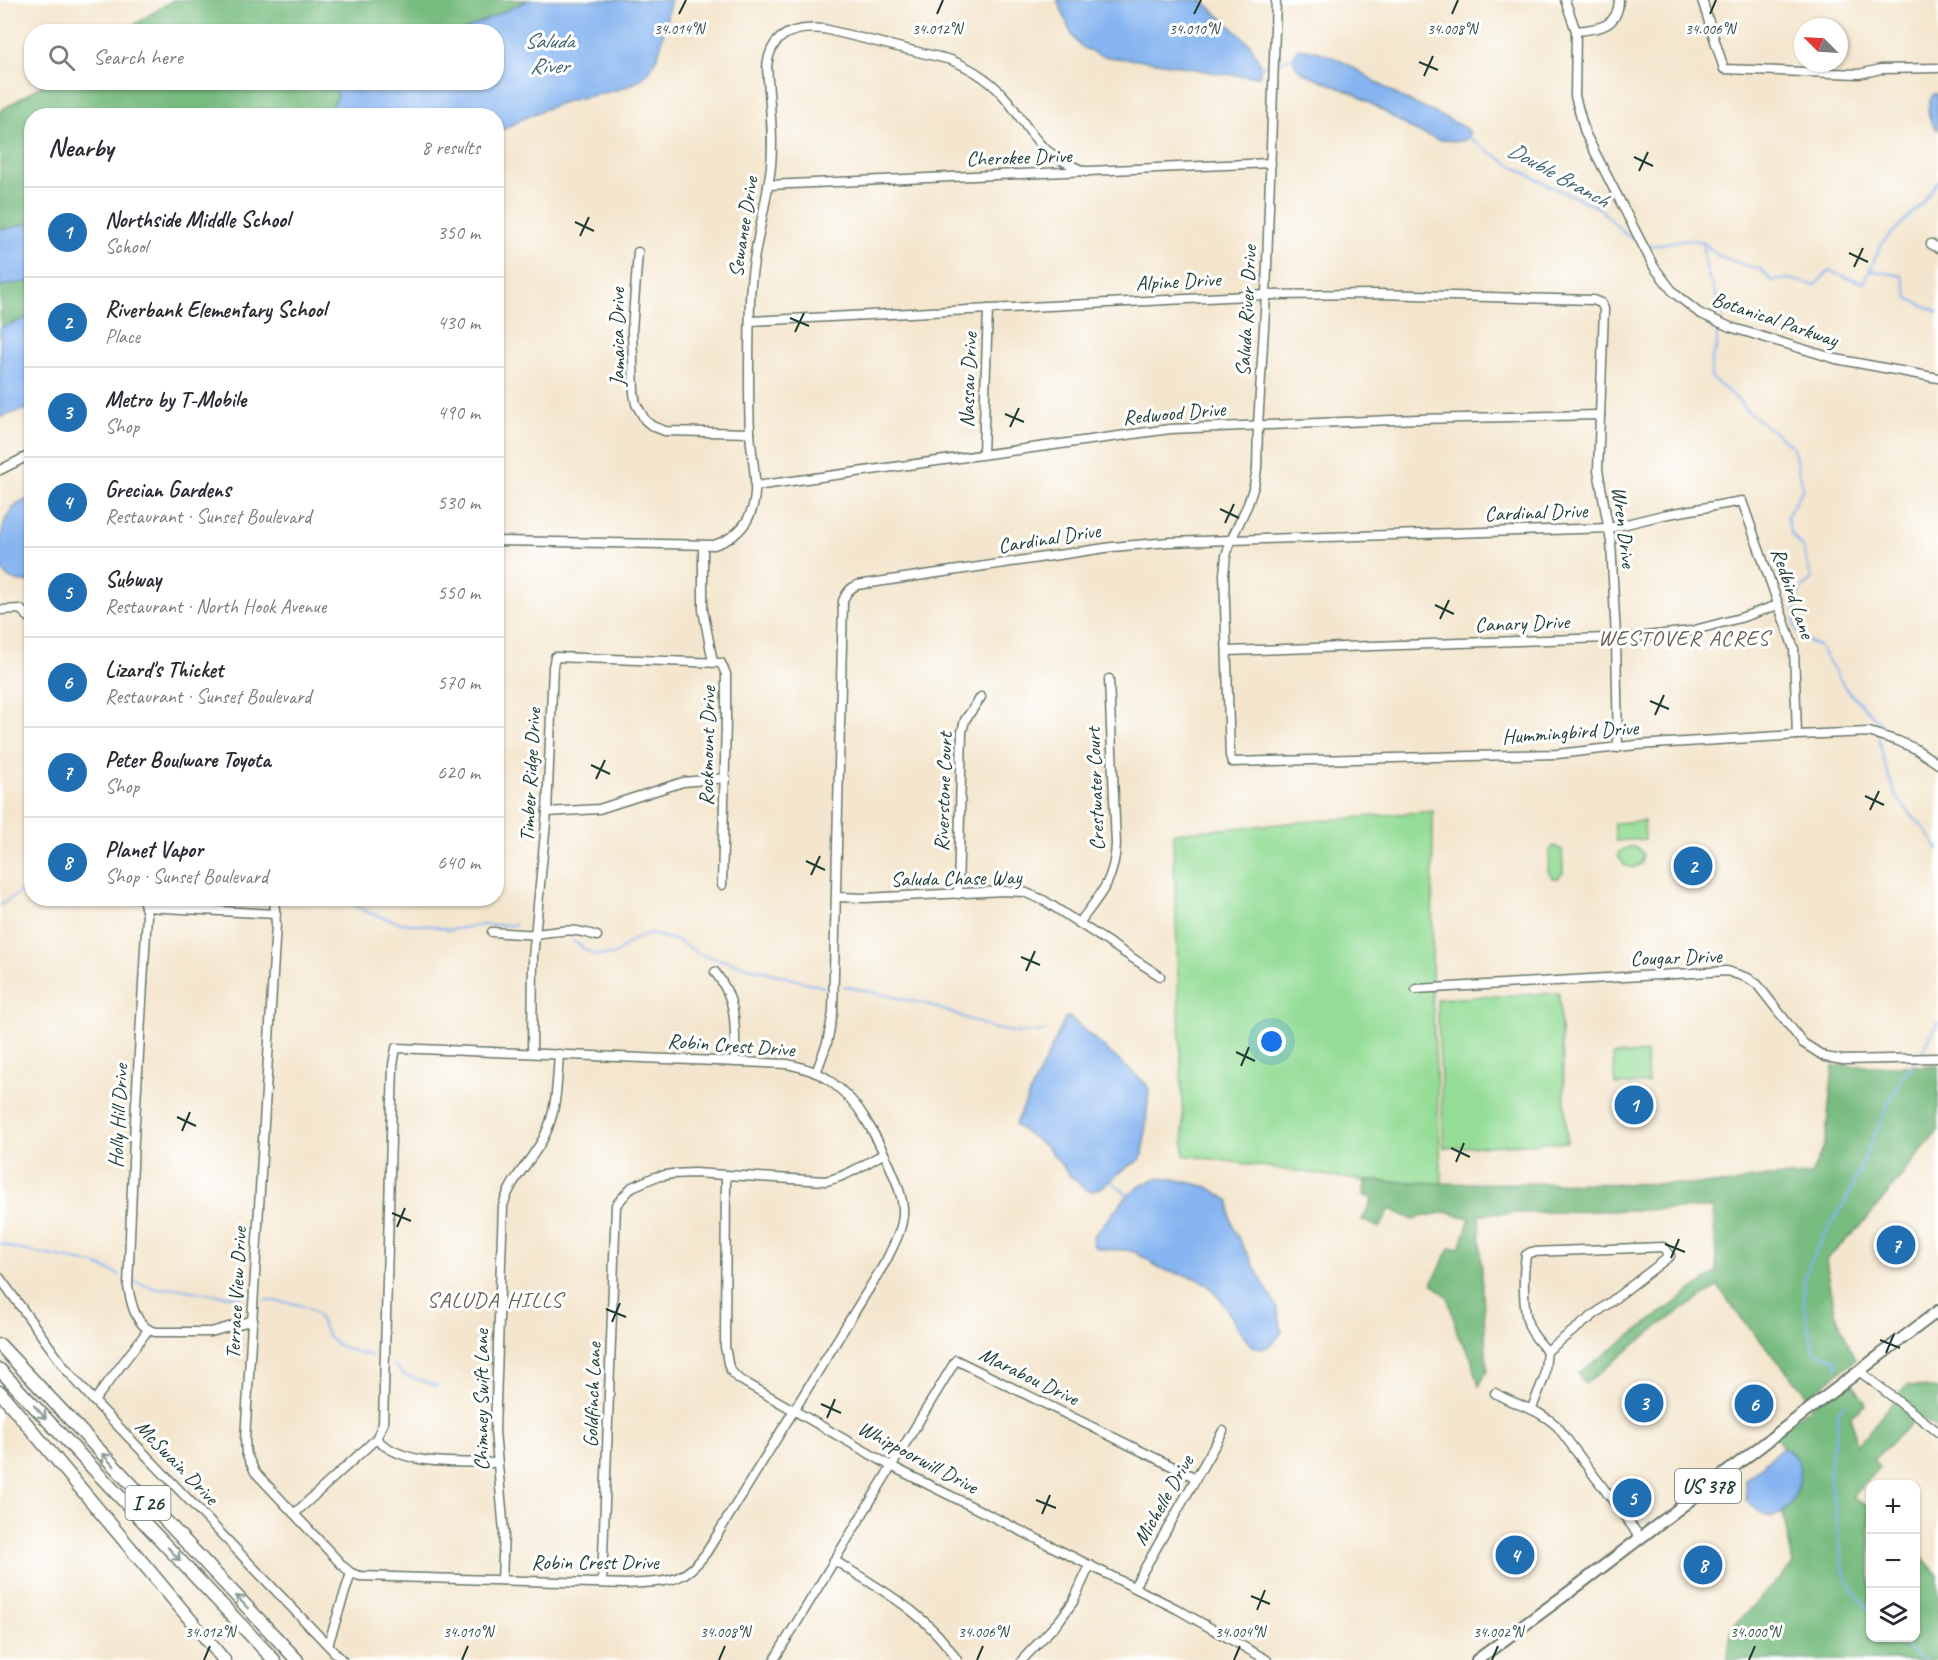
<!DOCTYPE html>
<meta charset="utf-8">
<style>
body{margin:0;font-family:Caveat,sans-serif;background:#f7f7f7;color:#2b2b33}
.controls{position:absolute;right:18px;bottom:18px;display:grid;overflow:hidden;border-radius:12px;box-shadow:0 2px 4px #0004}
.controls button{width:54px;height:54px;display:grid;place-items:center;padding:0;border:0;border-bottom:2px solid #e1e1e2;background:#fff;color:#2b2b33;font:30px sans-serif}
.compass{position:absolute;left:1794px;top:18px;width:54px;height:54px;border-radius:50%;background:#fff;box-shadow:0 2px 4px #0004;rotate:294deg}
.you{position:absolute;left:1272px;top:1042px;width:21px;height:21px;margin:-15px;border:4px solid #fff;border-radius:50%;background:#1a73e8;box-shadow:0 0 0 9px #1a73e833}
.badge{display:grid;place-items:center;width:39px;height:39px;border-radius:50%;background:#1f6fb2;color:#fff;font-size:20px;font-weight:700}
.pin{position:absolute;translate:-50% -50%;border:3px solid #fff;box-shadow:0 2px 6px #0006}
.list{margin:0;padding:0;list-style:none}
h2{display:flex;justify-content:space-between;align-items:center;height:78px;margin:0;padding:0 24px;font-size:26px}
h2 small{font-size:20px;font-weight:400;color:#7c7c81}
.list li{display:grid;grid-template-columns:39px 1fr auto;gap:18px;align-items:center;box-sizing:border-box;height:90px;padding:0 24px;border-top:2px solid #e1e1e2}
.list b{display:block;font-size:22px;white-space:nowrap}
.list p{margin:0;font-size:20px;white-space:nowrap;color:#7c7c81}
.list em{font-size:20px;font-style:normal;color:#7c7c81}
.icon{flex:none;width:33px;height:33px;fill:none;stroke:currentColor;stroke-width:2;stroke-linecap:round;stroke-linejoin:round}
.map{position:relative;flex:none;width:1938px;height:1660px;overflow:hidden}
.search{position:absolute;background:#fff;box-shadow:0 2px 4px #0004;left:24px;top:24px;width:480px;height:66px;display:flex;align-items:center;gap:15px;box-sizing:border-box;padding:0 21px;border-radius:24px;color:#7c7c81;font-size:22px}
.panel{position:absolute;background:#fff;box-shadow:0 2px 4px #0004;left:24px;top:108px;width:480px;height:798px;border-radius:24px}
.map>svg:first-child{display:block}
</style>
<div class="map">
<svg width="1938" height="1660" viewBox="0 0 1938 1660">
<rect width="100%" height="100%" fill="#fff"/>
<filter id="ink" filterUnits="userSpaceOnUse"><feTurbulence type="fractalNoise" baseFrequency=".0167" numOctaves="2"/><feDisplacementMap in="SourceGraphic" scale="12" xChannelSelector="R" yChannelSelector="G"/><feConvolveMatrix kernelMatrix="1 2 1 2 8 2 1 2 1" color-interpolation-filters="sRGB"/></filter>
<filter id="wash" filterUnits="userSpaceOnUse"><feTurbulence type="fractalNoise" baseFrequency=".008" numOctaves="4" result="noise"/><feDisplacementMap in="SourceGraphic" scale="24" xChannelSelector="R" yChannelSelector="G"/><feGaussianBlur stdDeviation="1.35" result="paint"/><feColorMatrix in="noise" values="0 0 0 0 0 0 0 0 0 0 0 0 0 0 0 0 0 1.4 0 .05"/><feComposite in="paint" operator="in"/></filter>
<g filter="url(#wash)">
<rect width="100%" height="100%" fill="#f4e6ce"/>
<g fill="#95dd97" stroke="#5a8d66" stroke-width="1.5">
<polygon points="1433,811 1432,995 1442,1183 1365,1181 1184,1155 1173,833"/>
<polygon points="1644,821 1645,839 1616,841 1614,823"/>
<polygon points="1554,846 1562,850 1563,873 1558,878 1552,878 1548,871 1550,850"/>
<polygon points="1628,847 1637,847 1643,854 1641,864 1632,868 1624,865 1618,856 1619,852"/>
<polygon points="1559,993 1567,1142 1444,1148 1437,999"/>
<polygon points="1646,1053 1648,1083 1615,1085 1613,1055"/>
</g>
<g fill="#78bc80" stroke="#4c7c5a" stroke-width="1.5">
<polygon points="173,0 529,0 462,31 123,32"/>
<polygon points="46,83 336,83 334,87 338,95 328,115 32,116 31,223 0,230 0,111"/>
<polygon points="341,83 377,83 356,90"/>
<polygon points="31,281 31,317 0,328 0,286"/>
<polygon points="1833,1066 1938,1066 1938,1130 1867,1219 1826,1260 1835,1312 1855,1360 1808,1396 1737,1313 1718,1286 1660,1325 1585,1384 1578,1374 1717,1272 1713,1208 1479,1214 1487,1371 1479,1386 1471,1357 1458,1336 1448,1297 1432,1283 1450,1248 1460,1248 1470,1218 1446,1212 1411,1219 1390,1209 1380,1228 1362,1220 1373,1199 1364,1195 1365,1181 1442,1183 1735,1184 1751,1178 1811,1175 1825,1144"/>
<path d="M1849 1378 1866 1404 1851 1416 1857 1446 1907 1385 1938 1389V1429L1918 1417 1873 1460 1879 1467 1852 1498 1870 1507V1638H1916V1550L1938 1575V1660H1727L1732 1628 1793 1564 1783 1513C1802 1491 1797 1480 1792 1453L1783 1447 1774 1435Z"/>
</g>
<g fill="#85b4f0" stroke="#527892" stroke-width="1.5">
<path d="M529 0H671C664 21 664 48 652 67 635 94 592 93 564 102 541 110 518 120 497 133L496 116 328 115 338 96 334 87 336 83H341L356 90 377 83 496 82V32L462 31Z"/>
<path d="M1057 0H1202L1251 45C1256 59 1264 62 1259 76 1221 77 1187 66 1150 61 1127 58 1099 61 1080 45 1067 34 1066 14 1057 0Z"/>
<path d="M1298 48C1340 52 1366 78 1401 97 1423 109 1447 117 1468 130L1470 133 1469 137 1463 141 1439 140 1415 131 1357 95 1302 72C1292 65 1292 58 1298 48Z"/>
<path d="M1934 94H1938V130C1927 121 1925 105 1934 94Z"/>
<polygon points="31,223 31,281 0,286 0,230"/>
<polygon points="31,317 31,408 0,417 0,328"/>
<path d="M31 499 32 582C24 583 9 581 5 574 1 570 1 562 0 556 0 532 4 504 31 499Z"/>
<polygon points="1066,1017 1069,1017 1146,1084 1149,1090 1143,1155 1137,1162 1126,1167 1102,1187 1092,1191 1087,1190 1071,1177 1049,1149 1015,1125"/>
<path d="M1156 1178 1174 1179 1208 1187 1230 1201V1215L1234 1230 1277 1308 1282 1331C1275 1344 1263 1355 1249 1343 1232 1324 1222 1289 1197 1279 1186 1274 1173 1274 1162 1269 1152 1264 1144 1255 1134 1252 1121 1247 1106 1253 1094 1246L1092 1238 1128 1195 1142 1185Z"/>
<path d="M1783 1447C1788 1451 1794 1454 1797 1460 1807 1477 1789 1525 1765 1515 1758 1512 1752 1505 1746 1501L1745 1480Z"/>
</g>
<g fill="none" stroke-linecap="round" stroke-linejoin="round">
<g stroke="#85b4f0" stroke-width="2">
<polyline points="1278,63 1294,56"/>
<polyline points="1261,67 1272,64"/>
<polyline points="1468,137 1507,163 1550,186 1598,207 1626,235 1636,239"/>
<path d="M1703 242C1703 270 1713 290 1725 315L1723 317"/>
<polyline points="1646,244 1651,246 1688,239 1703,242 1717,255 1747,266 1761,269 1772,281 1789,279 1815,285 1829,271 1864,283"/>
<polyline points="1869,272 1870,270 1902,276 1909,299 1938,312"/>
<polyline points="1864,283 1882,243 1921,205 1938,181"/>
<polyline points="1717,329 1717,347 1711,360 1711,378 1734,396 1747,411 1793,447 1803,489 1787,516 1791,534 1802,546 1812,579 1799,591 1794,624 1799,637 1819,646 1846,689 1881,724 1879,732"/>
<polyline points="1879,738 1883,758 1894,792 1906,809 1926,830 1938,849"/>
<polyline points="349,898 359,908 367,912 401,923 433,926 449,930 483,925 516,925"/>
<polyline points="0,905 18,894 32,880"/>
<polyline points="573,941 594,955 614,955 631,941 650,933 680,942 699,954 824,987"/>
<polyline points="844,986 930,1005 995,1029 1020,1033 1045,1031"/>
<polyline points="1922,1052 1938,1022"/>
<polyline points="1111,1181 1128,1195"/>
<polyline points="0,1243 12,1248 95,1264 120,1275"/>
<polyline points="136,1282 157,1289 175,1288 209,1294 243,1297"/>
<path d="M265 1300C279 1302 299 1302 311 1310 321 1316 323 1328 329 1337 337 1349 359 1352 372 1356"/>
<polyline points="394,1365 404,1375 437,1386"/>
<path d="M1836 1370V1360L1814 1351C1810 1334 1803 1309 1803 1291 1803 1268 1831 1221 1845 1203L1884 1113 1902 1077 1914 1063"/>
<path d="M1846 1402 1836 1414C1840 1435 1830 1448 1829 1468 1829 1483 1834 1499 1836 1514 1843 1558 1836 1575 1870 1610"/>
<polyline points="1897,1638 1908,1649 1924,1660"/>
</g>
</g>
</g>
<g filter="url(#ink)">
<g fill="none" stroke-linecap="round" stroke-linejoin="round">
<g stroke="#6a786a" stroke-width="11">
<g id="minor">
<polyline points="1276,0 1266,295 1258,425 1257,468 1254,486 1248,504 1231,540 1226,556 1224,574 1230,756 1232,762 1557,754 1637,745 1797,735 1869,732 1898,741 1916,749 1938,764"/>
<polyline points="1565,0 1576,31 1575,96 1585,133 1654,267 1674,293 1699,313 1730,327 1836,359 1938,378"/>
<polyline points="1702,0 1724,69 1859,74 1881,69 1938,68"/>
<path d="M1576 31C1599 29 1618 27 1619 0"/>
<polyline points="768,185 1271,163"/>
<polyline points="1931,244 1938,248"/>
<polyline points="638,252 632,330 634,393 636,404 645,420 652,426 665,431 750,433"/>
<polyline points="750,321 1266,295 1378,294 1593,300 1601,303 1604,309 1598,470 1611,542 1616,638 1618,748"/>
<polyline points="983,453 988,309"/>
<polyline points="0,470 32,454"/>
<polyline points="755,486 1170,429 1417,419 1600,415"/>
<path d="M496 541 714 545C733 539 746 528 752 509 760 485 751 457 750 432 748 389 749 344 750 301 751 255 766 211 771 166 774 133 769 99 767 66 771 33 795 26 824 29L951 60C973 69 993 82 1008 101 1020 116 1028 132 1042 146 1055 158 1070 165 1086 172"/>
<polyline points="703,545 703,610 713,662"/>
<polyline points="0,610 20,609 32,620"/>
<polyline points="1227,651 1637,637 1691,631 1740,618 1778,605"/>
<polyline points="547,812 599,809 683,782 726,778"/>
<polyline points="958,894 962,732 965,720 981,697"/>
<polyline points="837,897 865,898 1004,891 1024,892 1045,901 1160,976"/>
<path d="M143 898 147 915 134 1139 128 1286C131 1304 136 1327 155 1332H211L253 1320"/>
<path d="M274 898 276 924 245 1440 246 1453 255 1472 342 1565 351 1573 360 1576 627 1584C663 1581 682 1586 706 1553L886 1261C893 1246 902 1231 903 1214 905 1190 877 1138 864 1117 856 1103 842 1090 829 1080 817 1071 802 1067 787 1064L396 1048 393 1065 383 1424 376 1439 294 1514"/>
<polyline points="145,907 276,914"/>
<path d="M1079 923C1100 895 1114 882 1116 845L1109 679"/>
<path d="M492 932C506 933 521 935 535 934 564 931 568 927 597 936"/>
<path d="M715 972C738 1001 735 1026 735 1062"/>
<polyline points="1416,989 1727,971 1748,978 1757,984 1803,1043 1825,1057 1843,1060 1938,1058"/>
<polyline points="532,1053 533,957 547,812 553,667 555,657 721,663 726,674 726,720 722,885"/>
<path d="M816 1073 827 1043 833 1013 843 601C846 593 849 589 857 585L1112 547 1169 542 1610 528 1663 515 1742 501 1794 649 1797 735"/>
<path d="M726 1176 725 1347C729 1363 725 1367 739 1379L891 1466 1177 1609 1267 1660"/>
<path d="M1663 1247 1670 1256 1547 1351C1542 1345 1536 1339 1532 1332 1522 1317 1523 1273 1526 1255L1531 1252Z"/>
<polyline points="0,1278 65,1368 94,1401 342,1660"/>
<polyline points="1859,1371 1938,1432"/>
<path d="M1495 1393C1518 1407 1536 1407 1557 1426L1640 1537"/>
<polyline points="94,1401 148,1330"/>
<polyline points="1532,1408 1544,1378 1547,1351"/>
<path d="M376 1439C407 1468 458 1461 497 1463"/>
<path d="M834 1560C879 1589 928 1613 957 1660"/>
<path d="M502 1580 504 1532 495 1431 503 1206C511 1177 531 1163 544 1137 557 1112 557 1082 559 1054"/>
<path d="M602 1583 616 1205 632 1187 655 1177 672 1174 694 1173 825 1181C846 1177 865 1164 883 1154"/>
<polyline points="1134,1587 1223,1431"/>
<polyline points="328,1645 351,1573"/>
<polyline points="774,1660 956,1360 1196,1478"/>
<polyline points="1022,1660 1059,1621 1073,1602 1090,1565"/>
</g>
</g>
<g stroke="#6a786a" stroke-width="14">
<polyline id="major" points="1477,1660 1580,1584 1938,1311"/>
</g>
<g stroke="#6a786a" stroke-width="15">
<g id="highway">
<polyline points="0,1345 297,1660"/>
<polyline points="0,1370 274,1660"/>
<polyline points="0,1392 224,1660"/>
</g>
</g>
<use href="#minor" stroke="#fff" stroke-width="8"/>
<use href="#major" stroke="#fff" stroke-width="10"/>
<use href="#highway" stroke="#fff" stroke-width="12"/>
</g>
<defs><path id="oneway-shaft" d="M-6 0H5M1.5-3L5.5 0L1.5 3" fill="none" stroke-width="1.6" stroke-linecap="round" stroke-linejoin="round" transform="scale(1.5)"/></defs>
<g stroke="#8f9e9a">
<use href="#oneway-shaft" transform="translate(40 1412) rotate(47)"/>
<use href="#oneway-shaft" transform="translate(108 1460) rotate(-133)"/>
<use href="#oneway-shaft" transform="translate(174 1554) rotate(47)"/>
<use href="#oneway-shaft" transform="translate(242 1602) rotate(-133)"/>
</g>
</g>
<path fill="none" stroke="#1f3d34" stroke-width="2" d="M679 14 686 0M937 14 943 0M1194 14 1201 0M1452 14 1458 0M1710 14 1716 0M1419 62 1438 70M1424 76 1433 56M1634 157 1653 166M1639 171 1648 152M575 222 594 231M580 236 589 217M1849 253 1868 262M1854 267 1863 248M790 318 809 326M795 332 804 313M1005 414 1024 422M1010 427 1019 408M1220 509 1239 518M1225 523 1234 504M1435 605 1454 614M1440 619 1449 600M1650 701 1669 709M1655 715 1664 695M591 765 610 774M596 779 605 760M1865 796 1884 805M1870 810 1879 791M806 861 825 870M811 875 820 856M1021 957 1040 965M1026 971 1035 951M1236 1052 1255 1061M1241 1066 1249 1047M177 1117 196 1126M182 1131 190 1112M1451 1148 1470 1157M1456 1162 1464 1143M392 1213 411 1221M397 1227 405 1208M1665 1244 1685 1252M1671 1258 1679 1239M606 1309 626 1317M612 1322 620 1303M1880 1340 1900 1348M1886 1353 1894 1334M821 1404 841 1413M827 1418 835 1399M1036 1500 1056 1508M1042 1514 1050 1495M1251 1596 1270 1604M1257 1610 1265 1590M204 1660 210 1646M462 1660 468 1646M719 1660 725 1646M977 1660 983 1646M1234 1660 1240 1646M1492 1660 1498 1646M1749 1660 1755 1646"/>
<g text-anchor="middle" stroke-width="6" stroke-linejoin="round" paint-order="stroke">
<g fill="#fff" stroke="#627771" stroke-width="1.5">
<rect x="1675" y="1469" width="66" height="34" rx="4.5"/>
<rect x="125.5" y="1486" width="45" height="34" rx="4.5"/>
</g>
<g font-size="20" font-weight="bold" fill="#1f3d34">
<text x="1708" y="1493">US 378</text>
<text x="148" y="1510">I 26</text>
</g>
<g font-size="21" fill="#1f3d34" stroke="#fff">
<text transform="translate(1019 157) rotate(-2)" y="7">Cherokee Drive</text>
<text transform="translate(743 227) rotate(-81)" y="7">Sewanee Drive</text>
<text transform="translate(1178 281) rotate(-3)" y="7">Alpine Drive</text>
<text transform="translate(1246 311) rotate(-87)" y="7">Saluda River Drive</text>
<text transform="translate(1775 319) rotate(19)" y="7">Botanical Parkway</text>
<text transform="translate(617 337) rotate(-90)" y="7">Jamaica Drive</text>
<text transform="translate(968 380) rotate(-88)" y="7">Nassau Drive</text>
<text transform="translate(1174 413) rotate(-5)" y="7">Redwood Drive</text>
<text transform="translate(1536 512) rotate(-2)" y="7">Cardinal Drive</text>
<text transform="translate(1624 527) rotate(83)" y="7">Wren Drive</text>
<text transform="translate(1049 538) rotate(-9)" y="7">Cardinal Drive</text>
<text transform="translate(1793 593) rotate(71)" y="7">Redbird Lane</text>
<text transform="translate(1522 623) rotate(-2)" y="7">Canary Drive</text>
<text transform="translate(1570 732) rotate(-4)" y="7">Hummingbird Drive</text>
<text transform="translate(707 746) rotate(-89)" y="7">Rockmount Drive</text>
<text transform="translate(530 775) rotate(-87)" y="7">Timber Ridge Drive</text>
<text transform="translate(1095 789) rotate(-92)" y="7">Crestwater Court</text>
<text transform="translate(943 792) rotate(-88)" y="7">Riverstone Court</text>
<text transform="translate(956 878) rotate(-1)" y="7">Saluda Chase Way</text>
<text transform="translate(1676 957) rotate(-2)" y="7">Cougar Drive</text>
<text transform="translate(731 1045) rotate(4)" y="7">Robin Crest Drive</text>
<text transform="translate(118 1116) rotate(-87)" y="7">Holly Hill Drive</text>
<text transform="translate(236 1293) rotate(-87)" y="7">Terrace View Drive</text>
<text transform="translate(1029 1376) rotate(26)" y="7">Marabou Drive</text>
<text transform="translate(592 1395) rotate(-88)" y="7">Goldfinch Lane</text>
<text transform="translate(481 1400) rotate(-90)" y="7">Chimney Swift Lane</text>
<text transform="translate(918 1457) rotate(28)" y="7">Whippoorwill Drive</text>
<text transform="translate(177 1462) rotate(46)" y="7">McSwain Drive</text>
<text transform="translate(1163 1500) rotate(-60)" y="7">Michelle Drive</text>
<text x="595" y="1569">Robin Crest Drive</text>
</g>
<g font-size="22" font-style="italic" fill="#3e616c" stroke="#fff">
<text x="549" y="48">Saluda<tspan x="549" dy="25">River</tspan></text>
<text transform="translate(1559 174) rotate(29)" y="8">Double Branch</text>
</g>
<g font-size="22" letter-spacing="1.5" fill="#665f52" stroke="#fff">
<text x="1684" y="645">WESTOVER ACRES</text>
<text x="495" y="1307">SALUDA HILLS</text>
</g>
</g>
<g font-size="15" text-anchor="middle" fill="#1f3d34" stroke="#fff" stroke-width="6" stroke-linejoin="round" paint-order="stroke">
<text x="679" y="34">34.014°N</text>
<text x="937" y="34">34.012°N</text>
<text x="1194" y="34">34.010°N</text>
<text x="1452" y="34">34.008°N</text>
<text x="1710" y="34">34.006°N</text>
<text x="210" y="1637">34.012°N</text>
<text x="468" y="1637">34.010°N</text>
<text x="725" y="1637">34.008°N</text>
<text x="983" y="1637">34.006°N</text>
<text x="1240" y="1637">34.004°N</text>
<text x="1498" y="1637">34.002°N</text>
<text x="1755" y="1637">34.000°N</text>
</g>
</svg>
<div class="controls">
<button>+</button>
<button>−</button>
<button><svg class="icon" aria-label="layers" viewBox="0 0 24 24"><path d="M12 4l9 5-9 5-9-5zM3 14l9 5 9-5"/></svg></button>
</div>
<svg class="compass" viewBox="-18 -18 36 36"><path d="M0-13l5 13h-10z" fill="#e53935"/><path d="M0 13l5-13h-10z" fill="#7c7c81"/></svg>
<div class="you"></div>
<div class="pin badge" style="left:1634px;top:1105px">1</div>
<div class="pin badge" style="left:1693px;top:866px">2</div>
<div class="pin badge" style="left:1644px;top:1403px">3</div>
<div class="pin badge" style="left:1515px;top:1555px">4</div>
<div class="pin badge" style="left:1632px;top:1498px">5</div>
<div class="pin badge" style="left:1754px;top:1404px">6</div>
<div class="pin badge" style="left:1896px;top:1245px">7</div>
<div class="pin badge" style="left:1703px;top:1565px">8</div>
<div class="search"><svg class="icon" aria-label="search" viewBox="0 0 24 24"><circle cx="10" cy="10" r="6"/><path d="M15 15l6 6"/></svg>Search here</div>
<section class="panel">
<h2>Nearby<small>8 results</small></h2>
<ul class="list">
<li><span class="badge">1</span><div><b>Northside Middle School</b><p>School</p></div><em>350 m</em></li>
<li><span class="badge">2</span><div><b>Riverbank Elementary School</b><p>Place</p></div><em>430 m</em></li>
<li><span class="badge">3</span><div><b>Metro by T-Mobile</b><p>Shop</p></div><em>490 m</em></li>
<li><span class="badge">4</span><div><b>Grecian Gardens</b><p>Restaurant · Sunset Boulevard</p></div><em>530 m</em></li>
<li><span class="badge">5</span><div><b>Subway</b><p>Restaurant · North Hook Avenue</p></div><em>550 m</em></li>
<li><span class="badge">6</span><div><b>Lizard's Thicket</b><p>Restaurant · Sunset Boulevard</p></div><em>570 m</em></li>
<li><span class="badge">7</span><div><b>Peter Boulware Toyota</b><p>Shop</p></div><em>620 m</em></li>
<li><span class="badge">8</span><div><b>Planet Vapor</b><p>Shop · Sunset Boulevard</p></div><em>640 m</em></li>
</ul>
</section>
</div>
